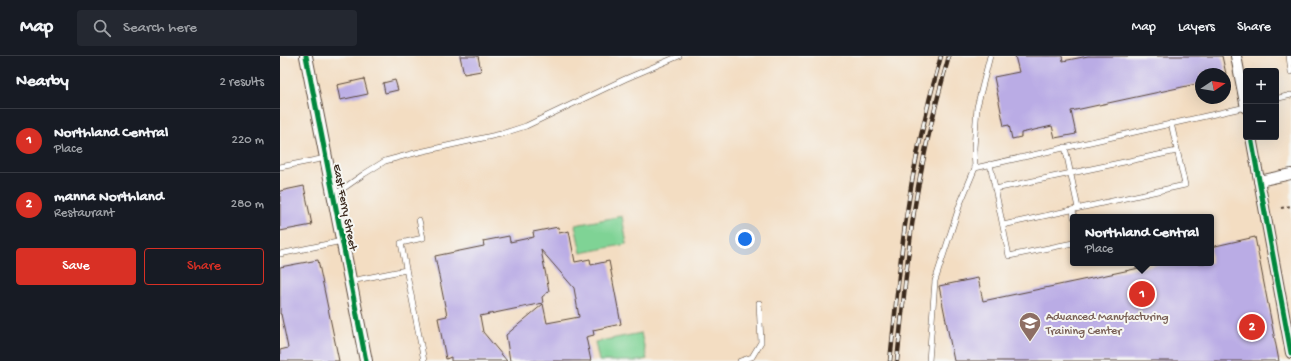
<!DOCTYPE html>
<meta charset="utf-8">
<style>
body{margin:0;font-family:"Gochi Hand",sans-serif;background:#242831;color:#f1f3f6}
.controls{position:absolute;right:12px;top:12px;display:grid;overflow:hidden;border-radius:4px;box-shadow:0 4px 16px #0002}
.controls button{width:36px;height:36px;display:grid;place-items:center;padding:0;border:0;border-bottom:1px solid #363941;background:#171b24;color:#f1f3f6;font:20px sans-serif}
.compass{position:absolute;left:915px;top:12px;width:36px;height:36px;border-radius:50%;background:#171b24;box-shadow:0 4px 16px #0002;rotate:78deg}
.you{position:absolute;left:465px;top:183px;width:14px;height:14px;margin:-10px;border:3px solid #fff;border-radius:50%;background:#1a73e8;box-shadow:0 0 0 6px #1a73e833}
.badge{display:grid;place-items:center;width:26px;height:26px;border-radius:50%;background:#d93025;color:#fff;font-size:13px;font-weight:700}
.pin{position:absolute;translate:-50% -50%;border:2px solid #fff;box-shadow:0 1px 4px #0006}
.popup{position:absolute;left:790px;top:158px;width:144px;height:52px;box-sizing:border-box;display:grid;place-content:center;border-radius:4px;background:#171b24;filter:drop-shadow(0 1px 3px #0005);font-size:13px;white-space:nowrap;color:#9ea1a6}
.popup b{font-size:15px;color:#f1f3f6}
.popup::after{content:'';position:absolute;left:50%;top:100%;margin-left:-8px;border:8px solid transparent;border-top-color:#171b24}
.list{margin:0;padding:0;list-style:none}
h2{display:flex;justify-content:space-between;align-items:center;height:52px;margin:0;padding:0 16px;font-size:17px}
h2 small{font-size:13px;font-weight:400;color:#9ea1a6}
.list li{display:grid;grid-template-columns:26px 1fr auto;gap:12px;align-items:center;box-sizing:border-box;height:64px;padding:0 16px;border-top:1px solid #363941}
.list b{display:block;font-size:15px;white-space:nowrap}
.list p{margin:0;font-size:13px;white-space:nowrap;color:#9ea1a6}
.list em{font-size:13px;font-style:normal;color:#9ea1a6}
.actions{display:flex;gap:8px;padding:12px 16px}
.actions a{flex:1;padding:9px 0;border:1px solid #d93025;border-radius:4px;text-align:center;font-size:14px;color:#d93025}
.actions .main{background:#d93025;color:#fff}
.icon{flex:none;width:22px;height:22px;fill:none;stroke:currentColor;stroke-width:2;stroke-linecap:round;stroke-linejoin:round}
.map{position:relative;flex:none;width:1011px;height:305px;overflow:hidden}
header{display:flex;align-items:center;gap:24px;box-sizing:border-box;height:56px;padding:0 20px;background:#171b24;border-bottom:1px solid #363941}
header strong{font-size:19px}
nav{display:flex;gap:22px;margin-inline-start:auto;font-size:14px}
.search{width:280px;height:36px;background:#242831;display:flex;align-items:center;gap:10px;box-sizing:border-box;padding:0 14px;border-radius:4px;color:#9ea1a6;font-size:15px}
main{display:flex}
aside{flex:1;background:#171b24}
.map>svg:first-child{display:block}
</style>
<header>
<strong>Map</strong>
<div class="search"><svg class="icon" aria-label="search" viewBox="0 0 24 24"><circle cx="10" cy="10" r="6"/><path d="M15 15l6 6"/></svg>Search here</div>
<nav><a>Map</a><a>Layers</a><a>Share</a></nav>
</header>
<main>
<aside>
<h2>Nearby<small>2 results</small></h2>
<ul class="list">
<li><span class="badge">1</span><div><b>Northland Central</b><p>Place</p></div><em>220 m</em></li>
<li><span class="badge">2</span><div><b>manna Northland</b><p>Restaurant</p></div><em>280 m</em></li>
</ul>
<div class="actions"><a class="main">Save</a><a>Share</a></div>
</aside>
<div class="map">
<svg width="1011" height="305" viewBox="0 0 1011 305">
<rect width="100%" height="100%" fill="#f6f6f2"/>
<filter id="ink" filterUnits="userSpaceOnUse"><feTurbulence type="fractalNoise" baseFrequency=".025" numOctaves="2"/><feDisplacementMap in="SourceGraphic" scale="8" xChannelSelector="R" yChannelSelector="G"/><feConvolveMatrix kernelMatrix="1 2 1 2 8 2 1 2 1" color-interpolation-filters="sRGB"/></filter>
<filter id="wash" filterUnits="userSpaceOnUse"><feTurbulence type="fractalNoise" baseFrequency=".012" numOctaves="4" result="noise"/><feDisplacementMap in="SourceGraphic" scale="16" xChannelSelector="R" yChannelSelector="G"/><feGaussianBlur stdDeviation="0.9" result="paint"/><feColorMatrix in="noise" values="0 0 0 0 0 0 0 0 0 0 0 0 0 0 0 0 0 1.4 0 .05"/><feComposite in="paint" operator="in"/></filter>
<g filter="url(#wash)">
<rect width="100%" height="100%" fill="#f3ddc2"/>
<g fill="#7fd395" stroke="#5d7e5a">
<polygon points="342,160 347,188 301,197 295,169"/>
<polygon points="361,277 367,303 358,305 319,305 315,286"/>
</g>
<g id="blocks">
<g fill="#baace5">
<polygon points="180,0 198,0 201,15 184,18"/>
<polygon points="735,0 782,0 783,5 808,0 942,0 946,18 921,18 921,27 791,55 796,78 775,82 772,70 741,77 741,81 732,83 729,69 724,70 714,21 739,16"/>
<polygon points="84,23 88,38 60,44 57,29"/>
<polygon points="115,24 118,34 105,37 103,27"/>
<polygon points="24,130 32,169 0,175 0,135"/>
<polygon points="278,171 279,177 289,175 295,206 310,203 311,209 329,205 341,268 313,274 314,279 306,281 311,305 230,305 226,279 263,248 267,267 299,261 294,232 261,194 269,235 262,241 263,247 200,260 203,276 227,305 171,305 171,301 166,303 158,262 167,260 155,200 204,190 203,185 229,180 230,186 254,181 253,176"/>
<polygon points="975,181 999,305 674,305 659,230 698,222 703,245 883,207 931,207 931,191"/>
<polygon points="38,204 59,305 0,305 0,294 8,292 1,258 0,258 0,211"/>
</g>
</g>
</g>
<g filter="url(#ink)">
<use href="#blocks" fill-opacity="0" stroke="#574537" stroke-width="1"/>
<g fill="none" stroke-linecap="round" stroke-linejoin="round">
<g stroke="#574537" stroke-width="6">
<g id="service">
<polyline points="1009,0 1011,16"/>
<polyline points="999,42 1011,39"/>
<polyline points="785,91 798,152"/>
<polyline points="710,108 729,200 793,187"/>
<polyline points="0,111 46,102"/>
<polyline points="695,112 694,92 697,51 710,0"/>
<polyline points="715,133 897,95"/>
<polyline points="54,139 84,118 105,105 135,97 221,78 246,70 345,23 399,0"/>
<polyline points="793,154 794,161"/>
<polyline points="139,164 143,182 121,187 144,305"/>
<polyline points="723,169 905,129 891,67"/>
<polyline points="0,198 62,185"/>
<polyline points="71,225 126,214"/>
<polyline points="460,305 472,301 481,286 479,247"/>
<polyline points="649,305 655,225 680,148 695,112 966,51"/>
</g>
</g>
<g stroke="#574537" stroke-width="12">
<g id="minor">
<polyline points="956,0 966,52"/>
<polyline points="971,81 1011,297"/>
<polyline points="979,125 1011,118"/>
</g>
</g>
<g stroke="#574537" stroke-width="14">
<polyline id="tertiary" points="26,0 86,305"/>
</g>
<polyline stroke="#574537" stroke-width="2" stroke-dasharray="3 3" stroke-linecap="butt" points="1001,152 1011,150"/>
<use href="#service" stroke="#fff" stroke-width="5"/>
<use href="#minor" stroke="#fff" stroke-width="10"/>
<use href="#tertiary" stroke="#fff" stroke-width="12"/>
<g stroke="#3b2a1e" stroke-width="4.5">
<g id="rail">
<path d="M610 305C615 260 619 214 625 169 633 112 645 56 661 0"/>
<path d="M617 305C622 260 626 214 632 169 640 112 653 56 669 0"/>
</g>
</g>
<use href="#rail" stroke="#f6f6f2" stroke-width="3" stroke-dasharray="9" stroke-linecap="butt"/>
<g stroke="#f6f6f2" stroke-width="8">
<g id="cycleway">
<polyline points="26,0 86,305"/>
<polyline points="971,81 1011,297"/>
</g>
</g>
<use href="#cycleway" stroke="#00873e" stroke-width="5"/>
</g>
</g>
<defs>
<g id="school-pin" transform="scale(1.15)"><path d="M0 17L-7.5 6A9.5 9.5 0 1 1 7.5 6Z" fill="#8d6e63" stroke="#f6f6f2"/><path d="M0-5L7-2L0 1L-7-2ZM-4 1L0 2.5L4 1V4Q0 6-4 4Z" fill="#fff"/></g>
</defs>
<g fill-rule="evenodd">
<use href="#school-pin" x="750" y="267"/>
</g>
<g text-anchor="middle" stroke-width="4" stroke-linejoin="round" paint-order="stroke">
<g font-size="12" fill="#3b2a1e" stroke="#f6f6f2">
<text transform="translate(66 151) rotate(79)" y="4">East Ferry Street</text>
</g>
<g font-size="12" fill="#785e54" stroke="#f6f6f2" text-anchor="start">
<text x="766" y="264">Advanced Manufacturing<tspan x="766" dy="14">Training Center</tspan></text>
</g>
</g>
</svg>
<div class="controls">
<button>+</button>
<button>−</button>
</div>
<svg class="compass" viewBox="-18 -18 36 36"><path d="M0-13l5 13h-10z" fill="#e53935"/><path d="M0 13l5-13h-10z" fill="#9ea1a6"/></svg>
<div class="you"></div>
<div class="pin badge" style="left:862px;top:238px">1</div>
<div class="popup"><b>Northland Central</b>Place</div>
<div class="pin badge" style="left:972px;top:271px">2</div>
</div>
</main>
